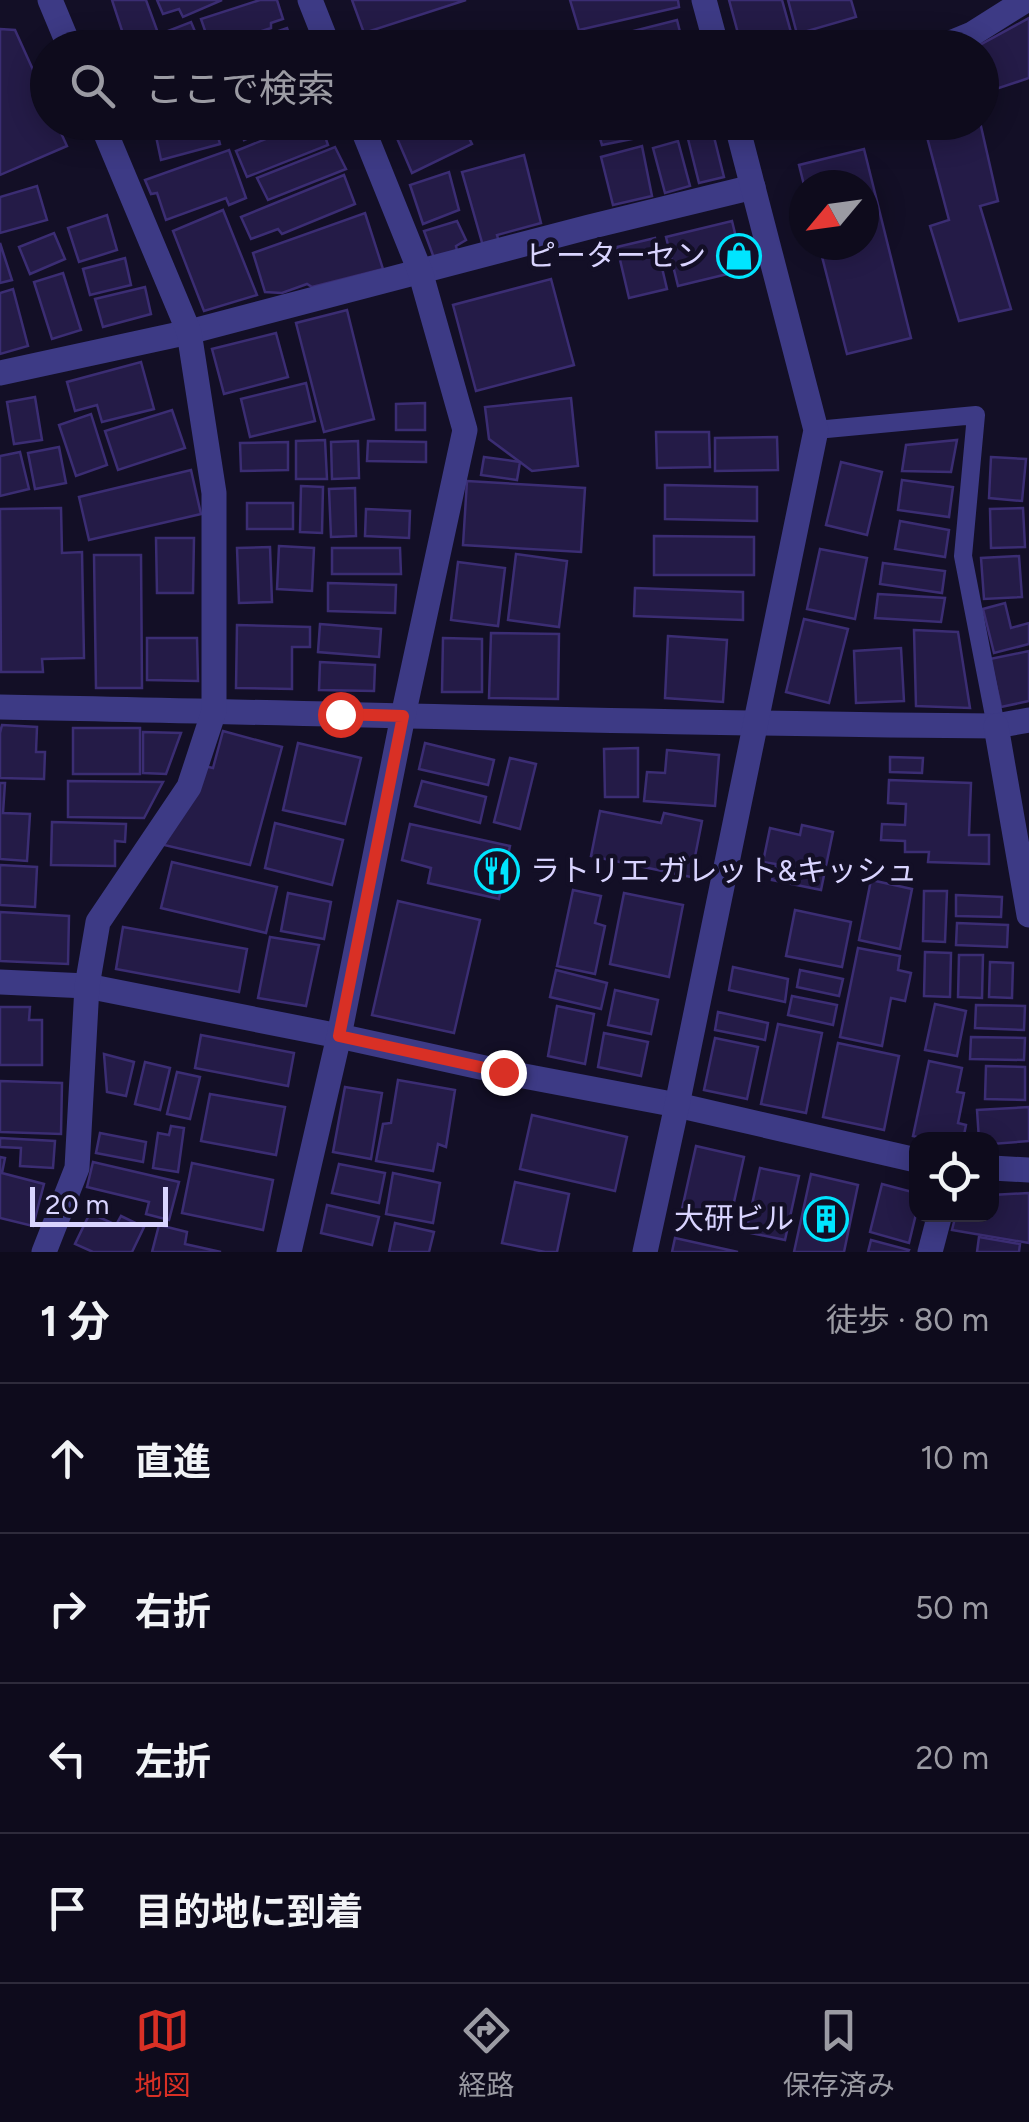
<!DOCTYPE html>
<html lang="ja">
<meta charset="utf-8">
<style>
body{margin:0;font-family:Figtree,"Noto Sans JP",sans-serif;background:#1c1929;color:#f1f3f6}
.controls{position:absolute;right:30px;bottom:30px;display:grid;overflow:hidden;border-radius:20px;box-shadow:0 5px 25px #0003}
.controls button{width:90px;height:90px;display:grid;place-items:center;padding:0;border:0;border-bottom:2px solid #2e2b3b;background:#0e0b1c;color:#f1f3f6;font:50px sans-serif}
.compass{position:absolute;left:789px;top:170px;width:90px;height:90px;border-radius:50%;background:#0e0b1c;box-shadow:0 5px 25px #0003;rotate:241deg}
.scale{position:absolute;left:30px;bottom:25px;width:138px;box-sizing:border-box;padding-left:10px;border:5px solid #d9d4ff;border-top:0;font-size:28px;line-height:35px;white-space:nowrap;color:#d9d4ff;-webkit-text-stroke:8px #130f26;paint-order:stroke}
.stop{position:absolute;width:30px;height:30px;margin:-22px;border:8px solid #d93025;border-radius:50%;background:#fff}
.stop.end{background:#d93025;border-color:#fff;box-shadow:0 2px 10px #0008}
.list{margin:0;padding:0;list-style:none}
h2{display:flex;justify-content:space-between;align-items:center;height:130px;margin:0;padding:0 40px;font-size:42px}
h2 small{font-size:32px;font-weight:400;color:#9b9ba3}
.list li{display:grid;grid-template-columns:65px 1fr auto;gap:30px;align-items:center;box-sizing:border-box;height:150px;padding:0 40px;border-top:2px solid #2e2b3b}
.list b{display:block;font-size:38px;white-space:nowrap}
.list em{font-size:32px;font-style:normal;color:#9b9ba3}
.icon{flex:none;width:55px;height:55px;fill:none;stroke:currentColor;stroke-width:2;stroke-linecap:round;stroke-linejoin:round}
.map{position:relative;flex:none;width:1029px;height:1252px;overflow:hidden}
.search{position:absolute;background:#0e0b1c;box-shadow:0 5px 25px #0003;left:30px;right:30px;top:30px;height:110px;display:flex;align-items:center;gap:25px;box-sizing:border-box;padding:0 35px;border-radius:55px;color:#9b9ba3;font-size:38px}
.sheet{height:730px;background:#0e0b1c}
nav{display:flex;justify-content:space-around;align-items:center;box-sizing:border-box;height:140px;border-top:2px solid #2e2b3b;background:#0e0b1c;font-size:28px;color:#9b9ba3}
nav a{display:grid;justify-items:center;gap:5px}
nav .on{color:#d93025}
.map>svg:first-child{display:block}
</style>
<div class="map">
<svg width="1029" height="1252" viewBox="0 0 1029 1252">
<rect width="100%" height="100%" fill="#130f26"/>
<g fill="#241b47" stroke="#3b2d73" stroke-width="2.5">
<polygon points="112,0 146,0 158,33 127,46"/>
<polygon points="157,0 222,0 183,17 179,9 163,14"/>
<polygon points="260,0 277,0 283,19 271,23 271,28 211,48 201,19"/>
<polygon points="352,0 466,0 364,33"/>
<polygon points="570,0 678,0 679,7 579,30"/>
<polygon points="729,0 782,0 792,36 750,48 742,48"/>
<polygon points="788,0 851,0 856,17 797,34"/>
<polygon points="1029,18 1029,78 993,90 982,55 982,48 978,46"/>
<polygon points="677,20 684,48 586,48 586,43"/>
<polygon points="191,22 202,48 175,48 168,31"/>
<polygon points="287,28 294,48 229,48"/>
<polygon points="0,29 15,30 48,103 48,122 56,122 67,146 0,175"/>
<polygon points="815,34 819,48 769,48"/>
<polygon points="409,36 414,48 385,48"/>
<polygon points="153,122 214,122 220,144 161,160"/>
<polygon points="236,122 287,122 244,140"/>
<polygon points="308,122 320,122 328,145 247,177 236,151"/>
<polygon points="390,122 461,122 472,144 412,173"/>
<polygon points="595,122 697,122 697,126 602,145"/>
<polygon points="923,122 980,122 998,201 980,206 1011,309 959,321 930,226 949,220"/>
<polygon points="712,129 724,177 699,183 687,135"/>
<polygon points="678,141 690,186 665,193 653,148"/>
<polygon points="642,146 652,196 613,205 601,157"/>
<polygon points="335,147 346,169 268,200 257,178"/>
<polygon points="864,149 911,338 847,354 819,245 864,245 864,185 804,185 799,165"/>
<polygon points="229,150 246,198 229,205 226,198 166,220 157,193 151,194 145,180"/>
<polygon points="524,155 541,223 497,235 499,242 483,246 462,172"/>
<polygon points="449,172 459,210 423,224 410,185"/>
<polygon points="344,175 355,204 282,234 278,229 251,239 241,217"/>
<polygon points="37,186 47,220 0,233 0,197"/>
<polygon points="223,210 257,295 204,311 173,231"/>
<polygon points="365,213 383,269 312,287 307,284 282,293 265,292 253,253"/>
<polygon points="107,215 117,250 79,262 68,228"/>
<polygon points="457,221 466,240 456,246 457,251 434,258 424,231"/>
<polygon points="732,221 744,270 678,286 666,237"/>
<polygon points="54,233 65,259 30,274 19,247"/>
<polygon points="655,238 667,289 629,298 617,247"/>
<polygon points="0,243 12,280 0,283"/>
<polygon points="125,258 131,285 90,295 83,269"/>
<polygon points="63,273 81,330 52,339 34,282"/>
<polygon points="551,279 574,365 476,391 453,305"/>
<polygon points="145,287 151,314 103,327 95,299"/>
<polygon points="13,289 28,346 0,354 0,293"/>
<polygon points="347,310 374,419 324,432 296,323"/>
<polygon points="276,333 288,377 224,394 212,349"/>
<polygon points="141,362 154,409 102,422 97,405 75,411 67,382"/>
<polygon points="306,383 315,421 250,437 241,399"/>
<polygon points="35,397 42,440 14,444 7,402"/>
<polygon points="571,398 578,466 532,471 489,439 485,407"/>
<polygon points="425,403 425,430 396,430 396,404"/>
<polygon points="172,410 185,448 118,470 105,431"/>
<polygon points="91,414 107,465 76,476 59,425"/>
<polygon points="656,432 709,432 710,467 657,468"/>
<polygon points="777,437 778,470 715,471 715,438"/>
<polygon points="325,440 327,479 296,479 296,441"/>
<polygon points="957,440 951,472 902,471 906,445"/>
<polygon points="358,441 359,478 332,479 331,442"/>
<polygon points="368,441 426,442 426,462 367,461"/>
<polygon points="288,442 288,470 241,471 240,443"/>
<polygon points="59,447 66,483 35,489 28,453"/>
<polygon points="20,452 29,489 0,496 0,456"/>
<polygon points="484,457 520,462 517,480 481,475"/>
<polygon points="991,457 1026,459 1022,501 989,498"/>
<polygon points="841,462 882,472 867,535 826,525"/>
<polygon points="191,470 201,514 89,540 79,497"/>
<polygon points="902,480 953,487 949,517 898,510"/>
<polygon points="467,481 585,488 581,552 463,545"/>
<polygon points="665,485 757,487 757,521 665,519"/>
<polygon points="301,486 323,487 322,533 300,532"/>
<polygon points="355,488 356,536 331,537 329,489"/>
<rect x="247" y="503" width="46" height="26"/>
<polygon points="61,508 62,553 82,552 84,658 42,659 43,672 1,672 0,509"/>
<polygon points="1023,508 1025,547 991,548 990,509"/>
<polygon points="366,509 410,511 409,538 365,536"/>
<polygon points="900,521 949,530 945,557 895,549"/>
<polygon points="654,536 754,537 754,575 654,575"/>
<polygon points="156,538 194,538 193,593 157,593"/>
<polygon points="279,546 314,548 312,591 277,589"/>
<polygon points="270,547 272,602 239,603 237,548"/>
<polygon points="332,548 400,548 401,574 332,574"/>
<polygon points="820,549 867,558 855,619 807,609"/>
<polygon points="516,554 567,561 559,627 508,620"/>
<polygon points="94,555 141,555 142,688 96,688"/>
<polygon points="1019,556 1022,597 984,599 981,558"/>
<polygon points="458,562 505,568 498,626 451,620"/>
<polygon points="883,563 945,571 942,593 880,584"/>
<polygon points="328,583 396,585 395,613 328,611"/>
<polygon points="635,588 743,592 743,620 634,616"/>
<polygon points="878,594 945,598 941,622 875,618"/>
<polygon points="1005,603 1011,628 1029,623 1029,644 994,653 983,609"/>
<polygon points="804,619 848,629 829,703 786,692"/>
<polygon points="320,624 381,629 379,657 318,652"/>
<polygon points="237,625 310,627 310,647 292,647 292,689 236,688"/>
<polygon points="914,630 958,632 970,708 916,706"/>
<polygon points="491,633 559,634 558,699 489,698"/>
<polygon points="668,636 727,640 723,702 665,698"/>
<polygon points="147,638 197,638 198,681 147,680"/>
<polygon points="443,638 482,639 482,692 442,692"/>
<polygon points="901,648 904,701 856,703 854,651"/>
<polygon points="1029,651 1029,701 1001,707 990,659"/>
<polygon points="320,662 375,665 374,691 319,690"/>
<polygon points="2,725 37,727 36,752 45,752 44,779 0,778 0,733"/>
<rect x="73" y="728" width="67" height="46"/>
<polygon points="223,731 282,747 250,865 164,845 204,766 213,768"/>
<polygon points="143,732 181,733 166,774 143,773"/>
<polygon points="298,743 361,758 345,824 283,810"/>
<polygon points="425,743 494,760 488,785 419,769"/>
<polygon points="638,748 638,797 605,797 604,749"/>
<polygon points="667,750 719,755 715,806 644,801 647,772 665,773"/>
<polygon points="890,757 923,758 922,773 890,772"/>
<polygon points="510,758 536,764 520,829 494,822"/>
<polygon points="889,780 971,783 969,835 989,835 989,864 928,862 929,852 905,852 905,841 881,840 882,824 905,825 906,804 888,803"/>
<polygon points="68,781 163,782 144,818 68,817"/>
<polygon points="422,781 486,797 480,823 415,806"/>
<polygon points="0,783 5,783 3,813 30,814 27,861 0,859"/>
<polygon points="600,811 661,823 664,813 702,821 691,877 591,856"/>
<polygon points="52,822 126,824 125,842 115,841 115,866 51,865"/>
<polygon points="275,823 343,840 332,885 265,868"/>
<polygon points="410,824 510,846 499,899 428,883 431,868 402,860"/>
<polygon points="802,825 833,832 821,890 772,880 776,864 763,862 770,828 800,835"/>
<polygon points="172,862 277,887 266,933 161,908"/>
<polygon points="0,865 37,867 35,907 0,905"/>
<polygon points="871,880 912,889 900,949 859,940"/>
<polygon points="573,890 601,896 595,923 605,926 595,974 557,966"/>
<polygon points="924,891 947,891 945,942 923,941"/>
<polygon points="288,893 331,902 324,939 281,931"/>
<polygon points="624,893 683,905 669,977 610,964"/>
<polygon points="956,895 1002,897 1001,917 956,916"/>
<polygon points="398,901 480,920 454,1033 372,1015"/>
<polygon points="795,910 851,922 842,967 786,956"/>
<polygon points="0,912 69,916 68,964 0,961"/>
<polygon points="957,923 1008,925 1007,947 956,945"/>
<polygon points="123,927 247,949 239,992 116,969"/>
<polygon points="270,937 319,945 306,1006 258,998"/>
<polygon points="858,948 900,956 898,970 911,973 905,1001 891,998 882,1046 840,1037"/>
<polygon points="925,952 951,953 950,997 924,996"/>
<polygon points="959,955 983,955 982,998 958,997"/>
<polygon points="990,962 1013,963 1012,998 989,997"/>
<polygon points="733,967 788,979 785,1002 729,990"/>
<polygon points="556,970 607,983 601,1009 550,997"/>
<polygon points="800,970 843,979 839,996 797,987"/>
<polygon points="615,990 658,1000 651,1034 608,1025"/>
<polygon points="792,996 837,1005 833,1025 788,1015"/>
<polygon points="935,1004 966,1011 957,1056 925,1050"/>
<polygon points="976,1005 1025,1006 1024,1030 975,1028"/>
<polygon points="557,1006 594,1014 585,1064 548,1056"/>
<polygon points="0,1007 30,1007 29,1020 42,1020 42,1065 0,1065"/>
<polygon points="718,1012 768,1023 765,1040 715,1030"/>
<polygon points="778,1024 822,1033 806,1113 761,1104"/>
<polygon points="604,1033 648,1042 641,1076 598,1067"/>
<polygon points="201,1035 294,1053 288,1086 195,1068"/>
<polygon points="971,1037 1025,1038 1024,1060 970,1059"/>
<polygon points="715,1038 758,1047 747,1099 704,1090"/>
<polygon points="838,1043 899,1056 884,1130 823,1117"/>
<polygon points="104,1054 134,1062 126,1096 107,1092"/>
<polygon points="929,1061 962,1068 957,1092 964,1093 958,1123 966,1125 963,1140 931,1140 913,1136"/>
<polygon points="145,1062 170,1068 160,1110 135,1104"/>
<polygon points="986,1066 1025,1067 1025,1100 985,1099"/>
<polygon points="177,1072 200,1077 190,1119 167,1114"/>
<polygon points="398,1080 455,1090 446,1147 438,1144 433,1171 376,1161 383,1124 391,1123"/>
<polygon points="0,1081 62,1083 61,1134 0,1132"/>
<polygon points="345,1087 382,1093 371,1159 333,1152"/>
<polygon points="210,1094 285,1107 276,1155 201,1141"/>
<polygon points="1029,1107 1029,1141 992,1144 992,1140 979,1140 977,1110"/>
<polygon points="532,1115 627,1137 615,1191 520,1169"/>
<polygon points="171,1126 184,1128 178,1172 153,1168 158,1133 169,1135"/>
<polygon points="100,1133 146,1142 143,1162 96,1153"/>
<polygon points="0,1138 55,1141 53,1168 20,1166 21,1148 0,1147"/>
<polygon points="696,1146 744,1157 730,1220 682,1209"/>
<polygon points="0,1157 5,1158 2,1173 44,1184 33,1226 0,1218"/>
<polygon points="93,1162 179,1182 169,1220 146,1214 149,1202 87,1187"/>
<polygon points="192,1163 273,1180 263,1230 182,1213"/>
<polygon points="339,1164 385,1173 379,1203 332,1193"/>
<polygon points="760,1168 799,1176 785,1240 746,1232"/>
<polygon points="393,1173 440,1183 433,1223 386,1214"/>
<polygon points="811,1174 858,1185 844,1252 794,1252"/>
<polygon points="515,1182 569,1194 557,1252 545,1252 502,1243"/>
<polygon points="882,1184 916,1193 916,1214 909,1243 870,1232"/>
<polygon points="1029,1193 1029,1243 952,1230 956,1214 992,1214 992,1195"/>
<polygon points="327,1205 379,1217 372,1245 321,1233"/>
<polygon points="90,1213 116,1225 121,1216 144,1227 132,1252 93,1252 75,1244"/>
<polygon points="395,1223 434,1232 429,1252 389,1252"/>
<polygon points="159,1225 187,1232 185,1244 221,1252 152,1252"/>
<polygon points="979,1237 1020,1244 1019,1252 977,1252"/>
<polygon points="675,1238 738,1252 672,1252"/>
<polygon points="871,1240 909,1250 908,1252 868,1252"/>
</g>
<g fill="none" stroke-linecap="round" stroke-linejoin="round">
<polyline stroke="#3d3a85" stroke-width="18" points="816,430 976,415 963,556 996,726"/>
<g stroke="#3d3a85" stroke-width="25">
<polyline points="50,0 70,48"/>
<polyline points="310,0 329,48"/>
<polyline points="704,0 717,48"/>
<polyline points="938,48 972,34 1026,0"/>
<polyline points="0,373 189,332 589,227 753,187"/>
<path d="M0 707C332 713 664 724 996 726L1029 720"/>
<polyline points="996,726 1029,915"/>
<polyline points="0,982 87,986 339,1036 503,1072 677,1105 916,1160"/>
<polyline points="992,1168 1029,1170"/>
<polyline points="44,1252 77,1168 87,986 98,922 189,787 214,711 214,493 189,332 101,122"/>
<polyline points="289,1252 339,1036 403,716 465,430 420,271 360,122"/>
<polyline points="645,1252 677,1105 816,430 736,122"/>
<polyline points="930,1252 940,1214"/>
</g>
</g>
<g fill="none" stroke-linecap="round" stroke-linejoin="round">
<polyline stroke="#d93025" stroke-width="12" points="340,714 403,716 339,1036 503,1072"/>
</g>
<defs>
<g id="shop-ring" transform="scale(2.25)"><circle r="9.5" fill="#130f26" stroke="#00e5ff" stroke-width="1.5"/><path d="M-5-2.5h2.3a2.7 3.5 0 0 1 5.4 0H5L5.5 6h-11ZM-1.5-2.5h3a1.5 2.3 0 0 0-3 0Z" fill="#00e5ff"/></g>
<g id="restaurant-ring" transform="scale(2.25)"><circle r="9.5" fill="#130f26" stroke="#00e5ff" stroke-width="1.5"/><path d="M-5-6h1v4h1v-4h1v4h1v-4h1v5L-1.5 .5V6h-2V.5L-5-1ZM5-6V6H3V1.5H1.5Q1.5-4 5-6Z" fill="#00e5ff"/></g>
<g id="building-ring" transform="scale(2.25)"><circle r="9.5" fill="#130f26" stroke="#00e5ff" stroke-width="1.5"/><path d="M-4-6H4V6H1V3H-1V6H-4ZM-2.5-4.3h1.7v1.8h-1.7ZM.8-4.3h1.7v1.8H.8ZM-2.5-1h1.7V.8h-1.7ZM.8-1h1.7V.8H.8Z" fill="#00e5ff"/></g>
</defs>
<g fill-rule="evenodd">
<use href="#shop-ring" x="739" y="256"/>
<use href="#restaurant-ring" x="497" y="871"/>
<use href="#building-ring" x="826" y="1219"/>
</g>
<g text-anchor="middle" stroke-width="9" stroke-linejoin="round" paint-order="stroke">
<g font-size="30" fill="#d9d4ff" stroke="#130f26" text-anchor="end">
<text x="706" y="266">ピーターセン</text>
<text x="530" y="881" text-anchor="start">ラトリエ ガレット&amp;キッシュ</text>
<text x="794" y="1229">大研ビル</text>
</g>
</g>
</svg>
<div class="controls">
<button><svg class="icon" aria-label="locate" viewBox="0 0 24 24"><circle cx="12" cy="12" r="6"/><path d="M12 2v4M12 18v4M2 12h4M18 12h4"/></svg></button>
</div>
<svg class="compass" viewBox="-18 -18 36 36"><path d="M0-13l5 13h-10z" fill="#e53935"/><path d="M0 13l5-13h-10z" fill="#9b9ba3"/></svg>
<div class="scale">20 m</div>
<div class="stop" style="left:340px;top:714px"></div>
<div class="stop end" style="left:503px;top:1072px"></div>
<div class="search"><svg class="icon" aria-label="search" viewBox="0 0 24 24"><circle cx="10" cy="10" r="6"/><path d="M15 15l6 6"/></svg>ここで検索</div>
</div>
<section class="sheet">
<h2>1 分<small>徒歩 · 80 m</small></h2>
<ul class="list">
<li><svg class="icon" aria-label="ahead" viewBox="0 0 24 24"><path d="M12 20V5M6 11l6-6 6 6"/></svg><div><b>直進</b></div><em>10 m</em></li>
<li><svg class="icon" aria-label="right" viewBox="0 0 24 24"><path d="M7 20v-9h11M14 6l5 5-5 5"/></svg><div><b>右折</b></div><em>50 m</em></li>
<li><svg class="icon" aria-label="left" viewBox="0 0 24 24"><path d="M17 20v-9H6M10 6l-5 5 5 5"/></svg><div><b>左折</b></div><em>20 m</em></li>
<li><svg class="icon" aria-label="arrive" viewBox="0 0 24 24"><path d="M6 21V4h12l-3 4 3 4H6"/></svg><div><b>目的地に到着</b></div></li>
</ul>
</section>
<nav>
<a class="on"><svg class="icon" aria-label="map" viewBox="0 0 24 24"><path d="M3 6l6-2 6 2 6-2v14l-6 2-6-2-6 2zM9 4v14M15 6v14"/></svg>地図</a>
<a><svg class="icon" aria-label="directions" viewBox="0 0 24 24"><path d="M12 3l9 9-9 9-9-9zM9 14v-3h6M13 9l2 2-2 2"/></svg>経路</a>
<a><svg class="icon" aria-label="saved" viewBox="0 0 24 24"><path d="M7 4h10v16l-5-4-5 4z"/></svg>保存済み</a>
</nav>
